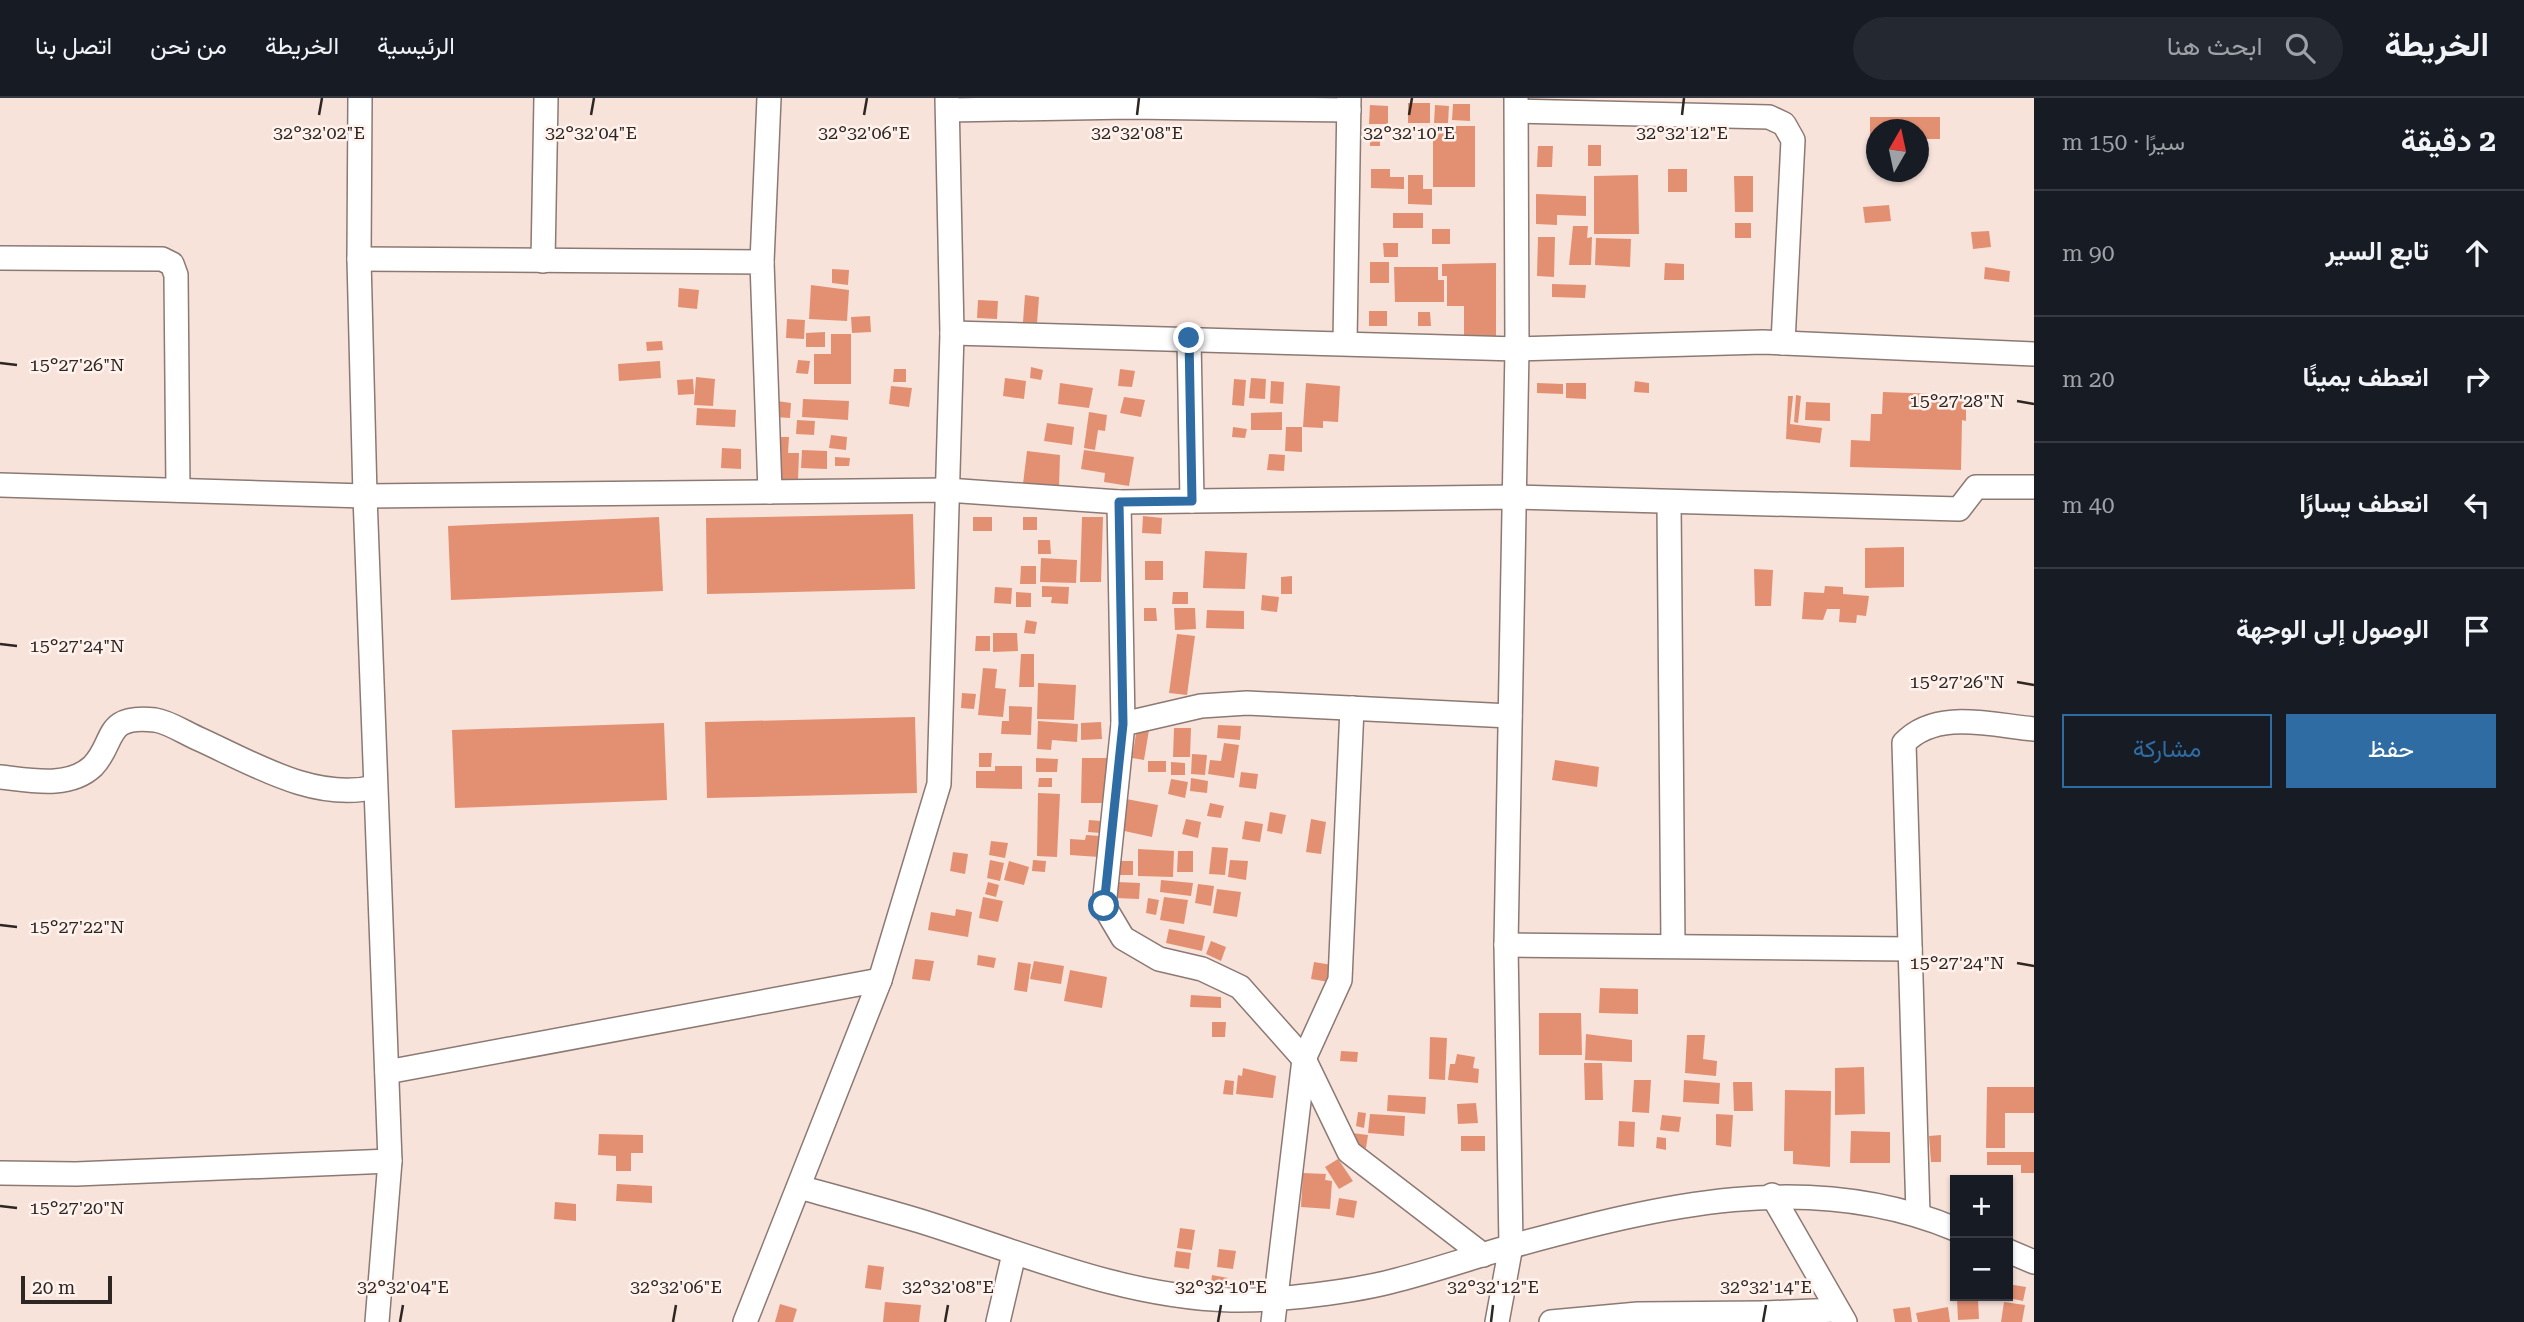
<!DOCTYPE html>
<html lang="ar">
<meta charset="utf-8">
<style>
body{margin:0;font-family:"Roboto Serif",Vazirmatn,serif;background:#242831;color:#f1f3f6;direction:rtl}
.controls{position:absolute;right:21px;bottom:21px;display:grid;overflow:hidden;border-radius:0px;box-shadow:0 2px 5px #0004}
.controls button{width:63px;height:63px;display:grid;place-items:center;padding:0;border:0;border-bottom:2px solid #363941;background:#171b24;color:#f1f3f6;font:35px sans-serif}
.compass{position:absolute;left:1866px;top:21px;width:63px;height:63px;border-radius:50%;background:#171b24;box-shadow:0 2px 5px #0004;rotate:9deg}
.scale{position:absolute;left:21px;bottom:18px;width:91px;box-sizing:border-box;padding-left:7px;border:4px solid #2d2623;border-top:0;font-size:19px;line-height:24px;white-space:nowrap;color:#2d2623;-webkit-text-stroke:5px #fff2ed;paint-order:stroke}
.stop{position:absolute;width:21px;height:21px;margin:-16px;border:5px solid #2e6ca3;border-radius:50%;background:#fff}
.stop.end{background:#2e6ca3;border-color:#fff;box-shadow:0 2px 7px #0008}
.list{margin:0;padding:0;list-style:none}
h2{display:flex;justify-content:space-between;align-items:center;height:91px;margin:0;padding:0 28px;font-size:30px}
h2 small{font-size:23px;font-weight:400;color:#9ea1a6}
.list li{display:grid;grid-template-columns:46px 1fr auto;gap:21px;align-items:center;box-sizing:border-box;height:126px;padding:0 28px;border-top:2px solid #363941}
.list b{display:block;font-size:26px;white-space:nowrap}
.list em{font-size:23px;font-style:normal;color:#9ea1a6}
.actions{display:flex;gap:14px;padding:21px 28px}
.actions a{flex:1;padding:16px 0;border:2px solid #2e6ca3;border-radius:0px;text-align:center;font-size:24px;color:#2e6ca3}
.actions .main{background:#2e6ca3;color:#fff}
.icon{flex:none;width:38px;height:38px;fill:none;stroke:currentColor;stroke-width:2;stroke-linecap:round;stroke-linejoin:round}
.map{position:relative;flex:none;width:2034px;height:1224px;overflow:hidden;direction:ltr}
header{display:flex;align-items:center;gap:42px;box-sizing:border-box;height:98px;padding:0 35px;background:#171b24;border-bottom:2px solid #363941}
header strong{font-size:33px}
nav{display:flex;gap:38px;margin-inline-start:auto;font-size:24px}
.search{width:490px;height:63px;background:#242831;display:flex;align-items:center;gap:18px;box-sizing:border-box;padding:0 24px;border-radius:38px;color:#9ea1a6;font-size:26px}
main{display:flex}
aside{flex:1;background:#171b24}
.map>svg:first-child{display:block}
</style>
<header>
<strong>الخريطة</strong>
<div class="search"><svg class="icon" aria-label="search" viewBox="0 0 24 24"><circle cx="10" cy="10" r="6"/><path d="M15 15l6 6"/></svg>ابحث هنا</div>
<nav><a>الرئيسية</a><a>الخريطة</a><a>من نحن</a><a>اتصل بنا</a></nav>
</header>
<main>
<aside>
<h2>2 دقيقة<small>سيرًا · 150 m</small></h2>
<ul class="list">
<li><svg class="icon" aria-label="ahead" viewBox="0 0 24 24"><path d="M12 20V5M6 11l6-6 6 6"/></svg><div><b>تابع السير</b></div><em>90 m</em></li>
<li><svg class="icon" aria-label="right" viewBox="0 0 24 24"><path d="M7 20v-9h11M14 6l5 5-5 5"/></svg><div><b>انعطف يمينًا</b></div><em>20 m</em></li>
<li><svg class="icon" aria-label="left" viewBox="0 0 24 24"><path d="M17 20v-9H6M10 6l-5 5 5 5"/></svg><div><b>انعطف يسارًا</b></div><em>40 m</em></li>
<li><svg class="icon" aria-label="arrive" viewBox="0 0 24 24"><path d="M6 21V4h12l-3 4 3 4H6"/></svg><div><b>الوصول إلى الوجهة</b></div></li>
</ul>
<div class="actions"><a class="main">حفظ</a><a>مشاركة</a></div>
</aside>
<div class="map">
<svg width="2034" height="1224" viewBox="0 0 2034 1224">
<rect width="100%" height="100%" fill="#f8e3db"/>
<g fill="#e39072">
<rect x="1408" y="5" width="22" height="20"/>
<polygon points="1453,6 1470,6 1470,23 1452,22"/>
<polygon points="1370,7 1388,8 1388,26 1369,26"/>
<polygon points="1435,7 1449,8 1448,25 1434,25"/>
<polygon points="1870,19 1940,19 1940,41 1918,41 1918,32 1876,32 1876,41 1870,41"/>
<rect x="1433" y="28" width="42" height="61"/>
<rect x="1370" y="31" width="10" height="17"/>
<rect x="1588" y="47" width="13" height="21"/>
<polygon points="1538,48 1553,48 1552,69 1537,69"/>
<polygon points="1371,71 1390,71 1390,79 1404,79 1404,91 1371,90"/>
<rect x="1668" y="71" width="19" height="23"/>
<polygon points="1408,77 1423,77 1423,91 1432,91 1432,107 1408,106"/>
<polygon points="1638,77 1639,136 1594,136 1594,78"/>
<polygon points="1734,78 1753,78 1753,114 1735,114"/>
<polygon points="1536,96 1586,98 1586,118 1557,117 1557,127 1536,126"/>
<polygon points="1889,107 1891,123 1865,125 1863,109"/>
<rect x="1393" y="115" width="30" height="15"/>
<rect x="1735" y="125" width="16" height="15"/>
<polygon points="1573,128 1588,128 1587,140 1592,139 1591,167 1569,167"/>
<rect x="1432" y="131" width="18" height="15"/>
<polygon points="1989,133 1991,149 1973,151 1971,134"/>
<polygon points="1538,139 1555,139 1554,179 1537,178"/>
<polygon points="1596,140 1631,141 1630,169 1595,167"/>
<polygon points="1383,145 1398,145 1398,159 1384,159"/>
<rect x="1370" y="164" width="19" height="21"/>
<polygon points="1496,165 1496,240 1464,240 1464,208 1447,208 1447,178 1442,178 1442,166"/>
<polygon points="1665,165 1684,166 1684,182 1664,182"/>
<polygon points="1394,169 1438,169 1438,182 1444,182 1444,204 1395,204"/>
<polygon points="1985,169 2010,173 2009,184 1984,181"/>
<polygon points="832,171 849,172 848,187 832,185"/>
<polygon points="1552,186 1586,187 1585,200 1552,199"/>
<polygon points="811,187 849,192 847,223 809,221"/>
<polygon points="679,190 699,192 697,211 678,209"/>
<polygon points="1025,197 1039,199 1037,226 1023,224"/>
<polygon points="978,202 998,203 997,221 977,220"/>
<rect x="1369" y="213" width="18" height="15"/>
<polygon points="1418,214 1430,214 1431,228 1418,228"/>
<polygon points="870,218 871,234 852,235 851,219"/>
<polygon points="787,221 805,222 804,241 786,240"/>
<polygon points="825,234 825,249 806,249 806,235"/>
<polygon points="831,236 851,236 851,286 814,286 814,256 831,256"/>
<polygon points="662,243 663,252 647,253 646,244"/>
<polygon points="798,262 810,263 808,276 796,275"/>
<polygon points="660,263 661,280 619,283 618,266"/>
<polygon points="1031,269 1043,272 1041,282 1030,280"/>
<polygon points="894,271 906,271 906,284 893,284"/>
<polygon points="1120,271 1135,273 1132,289 1118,288"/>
<polygon points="696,279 715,281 713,308 694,307"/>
<polygon points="1005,280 1026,283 1024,301 1003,298"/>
<polygon points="1251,280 1266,281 1265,301 1249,300"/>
<polygon points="693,281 694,296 678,297 677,282"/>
<polygon points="1234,281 1246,282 1244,308 1232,307"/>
<polygon points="1271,283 1284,284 1283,306 1270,305"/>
<polygon points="1635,283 1649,285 1649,295 1634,294"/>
<polygon points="1060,285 1093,290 1089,310 1058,306"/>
<polygon points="1306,285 1340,288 1338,324 1323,323 1323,330 1303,329"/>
<polygon points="1537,285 1563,286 1563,296 1537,295"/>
<polygon points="1566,285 1586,285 1586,301 1566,300"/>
<polygon points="891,288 912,290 909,309 889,306"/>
<polygon points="1883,294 1966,297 1966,323 1962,322 1961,372 1850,369 1851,342 1870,343 1871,316 1882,316"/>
<polygon points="1796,297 1801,298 1798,325 1794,324"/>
<polygon points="1788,298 1793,298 1790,326 1822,330 1820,345 1786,341"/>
<polygon points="1124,299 1145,302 1141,319 1120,315"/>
<polygon points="803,301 849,303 848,322 802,319"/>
<polygon points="777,303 791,305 790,320 775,319"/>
<polygon points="1806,304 1830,305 1830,323 1805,322"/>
<polygon points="697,310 736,312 735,329 696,327"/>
<polygon points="1089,314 1107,317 1105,333 1098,332 1095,352 1084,350"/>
<polygon points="1282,314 1282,332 1251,332 1251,315"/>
<polygon points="797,322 815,323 814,337 796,336"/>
<polygon points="1047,325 1074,329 1072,347 1044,343"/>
<polygon points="1233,329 1247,331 1245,340 1232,339"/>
<polygon points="1286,329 1302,329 1302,354 1285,353"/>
<polygon points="831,337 847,339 846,352 829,350"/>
<polygon points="776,339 789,339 788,355 799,355 798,382 775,382"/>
<polygon points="722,350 741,351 741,371 721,370"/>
<polygon points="802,352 827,353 827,371 801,370"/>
<polygon points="1084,352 1134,359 1129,388 1104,384 1105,375 1081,371"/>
<polygon points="1027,353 1060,357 1059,390 1023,386"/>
<polygon points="1269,356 1285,357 1284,373 1267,372"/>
<polygon points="835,359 850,360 849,368 835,368"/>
<polygon points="913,416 915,491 707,496 706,420"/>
<polygon points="1143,418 1162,420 1161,436 1142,435"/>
<polygon points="659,419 663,493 451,502 448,428"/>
<rect x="973" y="419" width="19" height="14"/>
<rect x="1023" y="419" width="14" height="13"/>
<polygon points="1082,419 1103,419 1101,484 1080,484"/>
<polygon points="1038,442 1050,442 1051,456 1038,456"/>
<polygon points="1904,449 1904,489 1865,490 1865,450"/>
<polygon points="1205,453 1247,455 1245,491 1203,490"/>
<polygon points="1041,460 1077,462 1076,485 1040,484"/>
<rect x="1145" y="463" width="18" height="19"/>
<polygon points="1021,468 1036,468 1036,486 1020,486"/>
<polygon points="1754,471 1773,472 1771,508 1755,508"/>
<polygon points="1292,478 1292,496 1281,496 1281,479"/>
<polygon points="1042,488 1069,489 1068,506 1051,505 1052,499 1042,499"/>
<polygon points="1825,488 1843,489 1843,496 1869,498 1866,518 1857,517 1856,525 1839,524 1840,511 1827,511 1823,522 1802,521 1804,494 1824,495"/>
<polygon points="995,489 1012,490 1011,506 994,505"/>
<polygon points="1016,494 1031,495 1031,509 1016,509"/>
<polygon points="1173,494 1188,494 1188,506 1172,506"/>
<polygon points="1262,497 1279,499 1277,514 1261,512"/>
<polygon points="1144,510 1156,510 1157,523 1144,523"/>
<polygon points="1174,510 1195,510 1196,531 1175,532"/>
<polygon points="1207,512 1244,513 1244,531 1206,530"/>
<polygon points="1026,522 1037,524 1035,536 1024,535"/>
<polygon points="993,535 1017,535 1018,553 993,554"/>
<polygon points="1177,536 1195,538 1187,597 1169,595"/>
<polygon points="976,538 990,538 990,553 975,553"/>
<polygon points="1021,556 1034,556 1034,589 1019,589"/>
<polygon points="983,570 997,571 995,590 1006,591 1003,619 978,617"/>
<polygon points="1038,585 1076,587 1074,622 1037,621"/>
<polygon points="962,595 976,596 974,611 961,610"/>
<polygon points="1009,608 1032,609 1031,637 1001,636 1002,623 1009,623"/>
<polygon points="915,619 917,695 707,700 705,624"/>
<polygon points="1038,623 1078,626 1077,644 1052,642 1051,652 1037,651"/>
<polygon points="1101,624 1102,641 1081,642 1081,625"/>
<polygon points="664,625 667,702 455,710 452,632"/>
<polygon points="1218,627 1241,628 1240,642 1217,640"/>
<polygon points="1137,630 1149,632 1144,662 1132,660"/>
<polygon points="1174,630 1191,630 1190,659 1173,659"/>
<polygon points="1224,645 1239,647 1234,680 1208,676 1210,662 1221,663"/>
<polygon points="979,655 992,655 991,669 979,669"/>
<polygon points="1192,656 1207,657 1205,677 1191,676"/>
<polygon points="1036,660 1058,661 1057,674 1036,674"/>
<polygon points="1082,660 1114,660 1114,705 1081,705"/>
<polygon points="1555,662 1599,669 1597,689 1552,682"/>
<rect x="1148" y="663" width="18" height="11"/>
<polygon points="1171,664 1185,665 1185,677 1171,677"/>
<polygon points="995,668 1022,668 1022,691 976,690 976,673 995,673"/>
<polygon points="1241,674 1258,676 1256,691 1239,689"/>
<polygon points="1039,680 1052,680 1052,689 1038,689"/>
<polygon points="1191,680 1208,683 1207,695 1190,693"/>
<polygon points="1171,681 1188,684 1185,700 1168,696"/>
<polygon points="1038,695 1060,696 1057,759 1037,758"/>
<polygon points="1121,700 1158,707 1152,739 1115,731"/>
<polygon points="1210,705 1224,708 1221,720 1207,718"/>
<polygon points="1270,714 1286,717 1282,736 1267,733"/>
<polygon points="1186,721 1201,724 1198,740 1182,736"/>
<polygon points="1311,721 1326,724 1321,756 1306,754"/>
<polygon points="1089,722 1101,723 1101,735 1088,734"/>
<polygon points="1245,723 1263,726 1260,744 1242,741"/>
<polygon points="1086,737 1100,738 1099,759 1070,757 1070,741 1085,742"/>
<polygon points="991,743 1008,745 1005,760 989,757"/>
<polygon points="1212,749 1228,750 1225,777 1209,776"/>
<polygon points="1138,751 1174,753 1173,779 1138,778"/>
<polygon points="1178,753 1193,753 1193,774 1177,774"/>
<polygon points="953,754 968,756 965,776 950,773"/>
<polygon points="990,762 1004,765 1000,783 987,780"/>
<polygon points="1033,762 1046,763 1045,774 1032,773"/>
<polygon points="1230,762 1248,763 1246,782 1228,779"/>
<polygon points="1009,763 1029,769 1024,787 1004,782"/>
<rect x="1116" y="763" width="17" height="14"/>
<polygon points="1161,782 1193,785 1191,798 1160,794"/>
<polygon points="988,784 999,787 996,799 985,796"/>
<polygon points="1117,784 1140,785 1139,801 1116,800"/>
<polygon points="1198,786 1214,788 1211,808 1195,805"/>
<polygon points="1217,791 1241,794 1237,819 1213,815"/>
<polygon points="983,799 1003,803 998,824 979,820"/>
<polygon points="1164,799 1188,802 1184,826 1160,822"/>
<polygon points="1148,800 1159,802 1156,817 1146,815"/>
<polygon points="956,811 972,814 968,839 928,832 931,814 955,818"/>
<polygon points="1169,831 1205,838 1202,853 1166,845"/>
<polygon points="1211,843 1226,849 1221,863 1206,856"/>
<polygon points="978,857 996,860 994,870 977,867"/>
<polygon points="915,861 934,863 930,883 912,881"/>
<polygon points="1034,863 1064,868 1061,886 1030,881"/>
<polygon points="1018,864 1031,866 1027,894 1014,892"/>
<polygon points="1314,864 1332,867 1329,884 1311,881"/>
<polygon points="1070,872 1107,879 1102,910 1064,903"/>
<polygon points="1600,890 1638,891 1638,916 1599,915"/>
<polygon points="1191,897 1221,899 1221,910 1190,909"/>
<polygon points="1539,915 1581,915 1582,957 1539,957"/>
<polygon points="1212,924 1226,924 1225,939 1212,939"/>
<polygon points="1586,936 1632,942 1632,964 1585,962"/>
<polygon points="1687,937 1705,937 1703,961 1717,963 1716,978 1685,975"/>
<polygon points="1430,939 1447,940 1445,982 1429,981"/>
<polygon points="1341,953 1358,954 1357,964 1340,963"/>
<polygon points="1457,956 1475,959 1473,970 1479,971 1478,985 1448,982 1450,966 1455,966"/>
<polygon points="1584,965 1602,965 1603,1002 1585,1002"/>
<polygon points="1864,969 1865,1016 1835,1017 1835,970"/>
<polygon points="1243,970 1276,978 1273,1000 1236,996 1238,977 1242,978"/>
<polygon points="1225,982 1234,983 1233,997 1223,996"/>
<polygon points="1634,982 1651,982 1649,1015 1632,1014"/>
<polygon points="1684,982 1720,985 1719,1006 1683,1004"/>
<polygon points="1733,984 1752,984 1753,1013 1734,1013"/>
<polygon points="1987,989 2034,989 2034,1015 2005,1015 2005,1050 1986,1050"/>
<polygon points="1785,992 1831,993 1830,1069 1793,1066 1793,1053 1784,1053"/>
<polygon points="1388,997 1426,999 1425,1016 1387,1013"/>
<polygon points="1476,1005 1478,1025 1458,1026 1457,1006"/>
<polygon points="1358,1014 1366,1015 1364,1030 1356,1028"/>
<polygon points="1370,1016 1405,1018 1404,1038 1368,1035"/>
<polygon points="1716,1016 1733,1017 1731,1049 1716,1047"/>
<polygon points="1662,1017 1681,1019 1679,1034 1660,1032"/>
<polygon points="1619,1023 1635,1024 1634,1049 1618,1048"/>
<polygon points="1851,1033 1890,1034 1890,1065 1850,1065"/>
<polygon points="1352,1035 1368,1037 1366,1050 1350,1048"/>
<polygon points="599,1036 643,1037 643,1055 631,1055 631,1073 616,1073 616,1058 598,1057"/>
<polygon points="1941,1037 1941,1064 1931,1064 1929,1038"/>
<rect x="1461" y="1038" width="24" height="15"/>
<polygon points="1657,1039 1666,1040 1666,1052 1656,1050"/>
<polygon points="1987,1054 2034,1054 2034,1075 2021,1075 2021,1067 1987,1067"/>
<polygon points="1338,1061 1353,1083 1339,1091 1325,1069"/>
<polygon points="1303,1075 1326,1076 1325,1082 1332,1083 1330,1111 1301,1109"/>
<polygon points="617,1086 652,1088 652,1105 616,1103"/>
<polygon points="1339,1100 1357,1103 1354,1120 1336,1117"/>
<polygon points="555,1104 576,1106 576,1123 554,1121"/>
<polygon points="1180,1130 1195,1132 1192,1152 1177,1150"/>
<polygon points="1219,1151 1236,1153 1233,1171 1217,1169"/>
<polygon points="1176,1153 1191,1155 1189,1171 1174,1169"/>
<polygon points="868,1167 884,1169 881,1192 865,1190"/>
<polygon points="1212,1177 1228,1180 1226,1196 1210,1194"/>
<polygon points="2008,1186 2026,1189 2023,1203 2008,1200"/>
<polygon points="1978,1201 1979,1221 1958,1222 1957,1202"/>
<polygon points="885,1204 921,1207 919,1224 883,1224"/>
<polygon points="2004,1204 2025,1207 2022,1224 2001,1224"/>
<polygon points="780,1206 797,1211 793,1224 775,1224"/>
<polygon points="1910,1209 1912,1224 1895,1224 1893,1211"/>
<polygon points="1948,1209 1950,1224 1918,1224 1916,1215"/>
</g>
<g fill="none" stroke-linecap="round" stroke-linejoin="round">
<g stroke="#8c7973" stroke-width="26">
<g id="street">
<polyline points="360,0 359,161 365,398 390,1063 377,1224"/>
<polyline points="948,12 1130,9 1349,12"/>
<polyline points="1517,13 1769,19 1784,26 1793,42 1783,245"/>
<polyline points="0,160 162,161 172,166 176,177 178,392"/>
<polyline points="359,161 762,164 770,394"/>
<polyline points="543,163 546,0"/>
<polyline points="762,164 769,0"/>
<polyline points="952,235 1517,251 1763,244 2034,256"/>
<polyline points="1189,241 1192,403"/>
<polyline points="1345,244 1349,0"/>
<polyline points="0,387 365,398 947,392 1119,404 1514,399 1959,411 1976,389 2034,389"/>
<polyline points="1119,404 1123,626 1104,808 1123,840 1159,861 1202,871 1240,889 1304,961 1349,1054 1483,1157"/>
<polyline points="1669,405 1673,847"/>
<polyline points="1123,626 1201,608 1247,605 1510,618"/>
<path d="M0 679C29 682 69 691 93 668 116 644 103 616 155 622 169 624 185 635 199 641 252 665 315 704 375 689"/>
<polyline points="1506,847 1910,851"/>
<polyline points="387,974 880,882"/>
<polyline points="0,1075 76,1076 390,1063"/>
<path d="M799 1089C839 1100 880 1111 920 1123 1023 1155 1121 1199 1231 1202 1276 1203 1354 1194 1397 1182 1436 1172 1473 1159 1512 1148 1659 1108 1808 1070 1955 1131"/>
<polyline points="1772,1097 1845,1224"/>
<path d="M1918 1116 1904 645C1936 611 1991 627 2034 631"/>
<polyline points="2008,1153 2034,1164"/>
<polyline points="745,1224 880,882 939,686 952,235 947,0"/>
<polyline points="998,1224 1014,1156"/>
<polyline points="1273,1224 1304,961 1340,882 1352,610"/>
<polyline points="1497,1224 1511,1148 1506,847 1517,251 1516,0"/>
<polyline points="1551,1224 1638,1216 1765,1215"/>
<polyline points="1766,1224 1765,1215 1837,1212"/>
</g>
</g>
<use href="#street" stroke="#fff" stroke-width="23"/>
</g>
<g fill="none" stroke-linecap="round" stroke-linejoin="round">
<polyline stroke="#2e6ca3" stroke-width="9" points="1104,808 1123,626 1119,404 1192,403 1189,240"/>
</g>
<path fill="none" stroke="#2d2623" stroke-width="2.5" d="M319 17 322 0M591 17 594 0M864 17 867 0M1137 17 1139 0M1409 17 1412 0M1682 17 1684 0M0 265 17 267M2017 303 2034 306M0 546 17 548M2017 584 2034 587M0 827 17 829M2017 865 2034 868M0 1108 17 1110M400 1224 403 1207M673 1224 676 1207M945 1224 948 1207M1218 1224 1221 1207M1491 1224 1493 1207M1763 1224 1766 1207"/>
<g font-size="18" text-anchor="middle" fill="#2d2623" stroke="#fff2ed" stroke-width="5" stroke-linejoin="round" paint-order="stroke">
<text x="319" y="41">32°32'02"E</text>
<text x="591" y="41">32°32'04"E</text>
<text x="864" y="41">32°32'06"E</text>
<text x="1137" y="41">32°32'08"E</text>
<text x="1409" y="41">32°32'10"E</text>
<text x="1682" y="41">32°32'12"E</text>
<text x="77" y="273">15°27'26"N</text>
<text x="1957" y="309">15°27'28"N</text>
<text x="77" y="554">15°27'24"N</text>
<text x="1957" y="590">15°27'26"N</text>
<text x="77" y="835">15°27'22"N</text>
<text x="1957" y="871">15°27'24"N</text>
<text x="77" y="1116">15°27'20"N</text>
<text x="403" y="1195">32°32'04"E</text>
<text x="676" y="1195">32°32'06"E</text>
<text x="948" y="1195">32°32'08"E</text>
<text x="1221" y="1195">32°32'10"E</text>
<text x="1493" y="1195">32°32'12"E</text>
<text x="1766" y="1195">32°32'14"E</text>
</g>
</svg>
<div class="controls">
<button>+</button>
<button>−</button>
</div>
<svg class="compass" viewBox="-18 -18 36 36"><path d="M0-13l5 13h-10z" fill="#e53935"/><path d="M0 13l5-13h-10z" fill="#9ea1a6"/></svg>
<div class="scale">20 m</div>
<div class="stop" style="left:1104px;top:808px"></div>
<div class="stop end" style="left:1189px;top:240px"></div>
</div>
</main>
